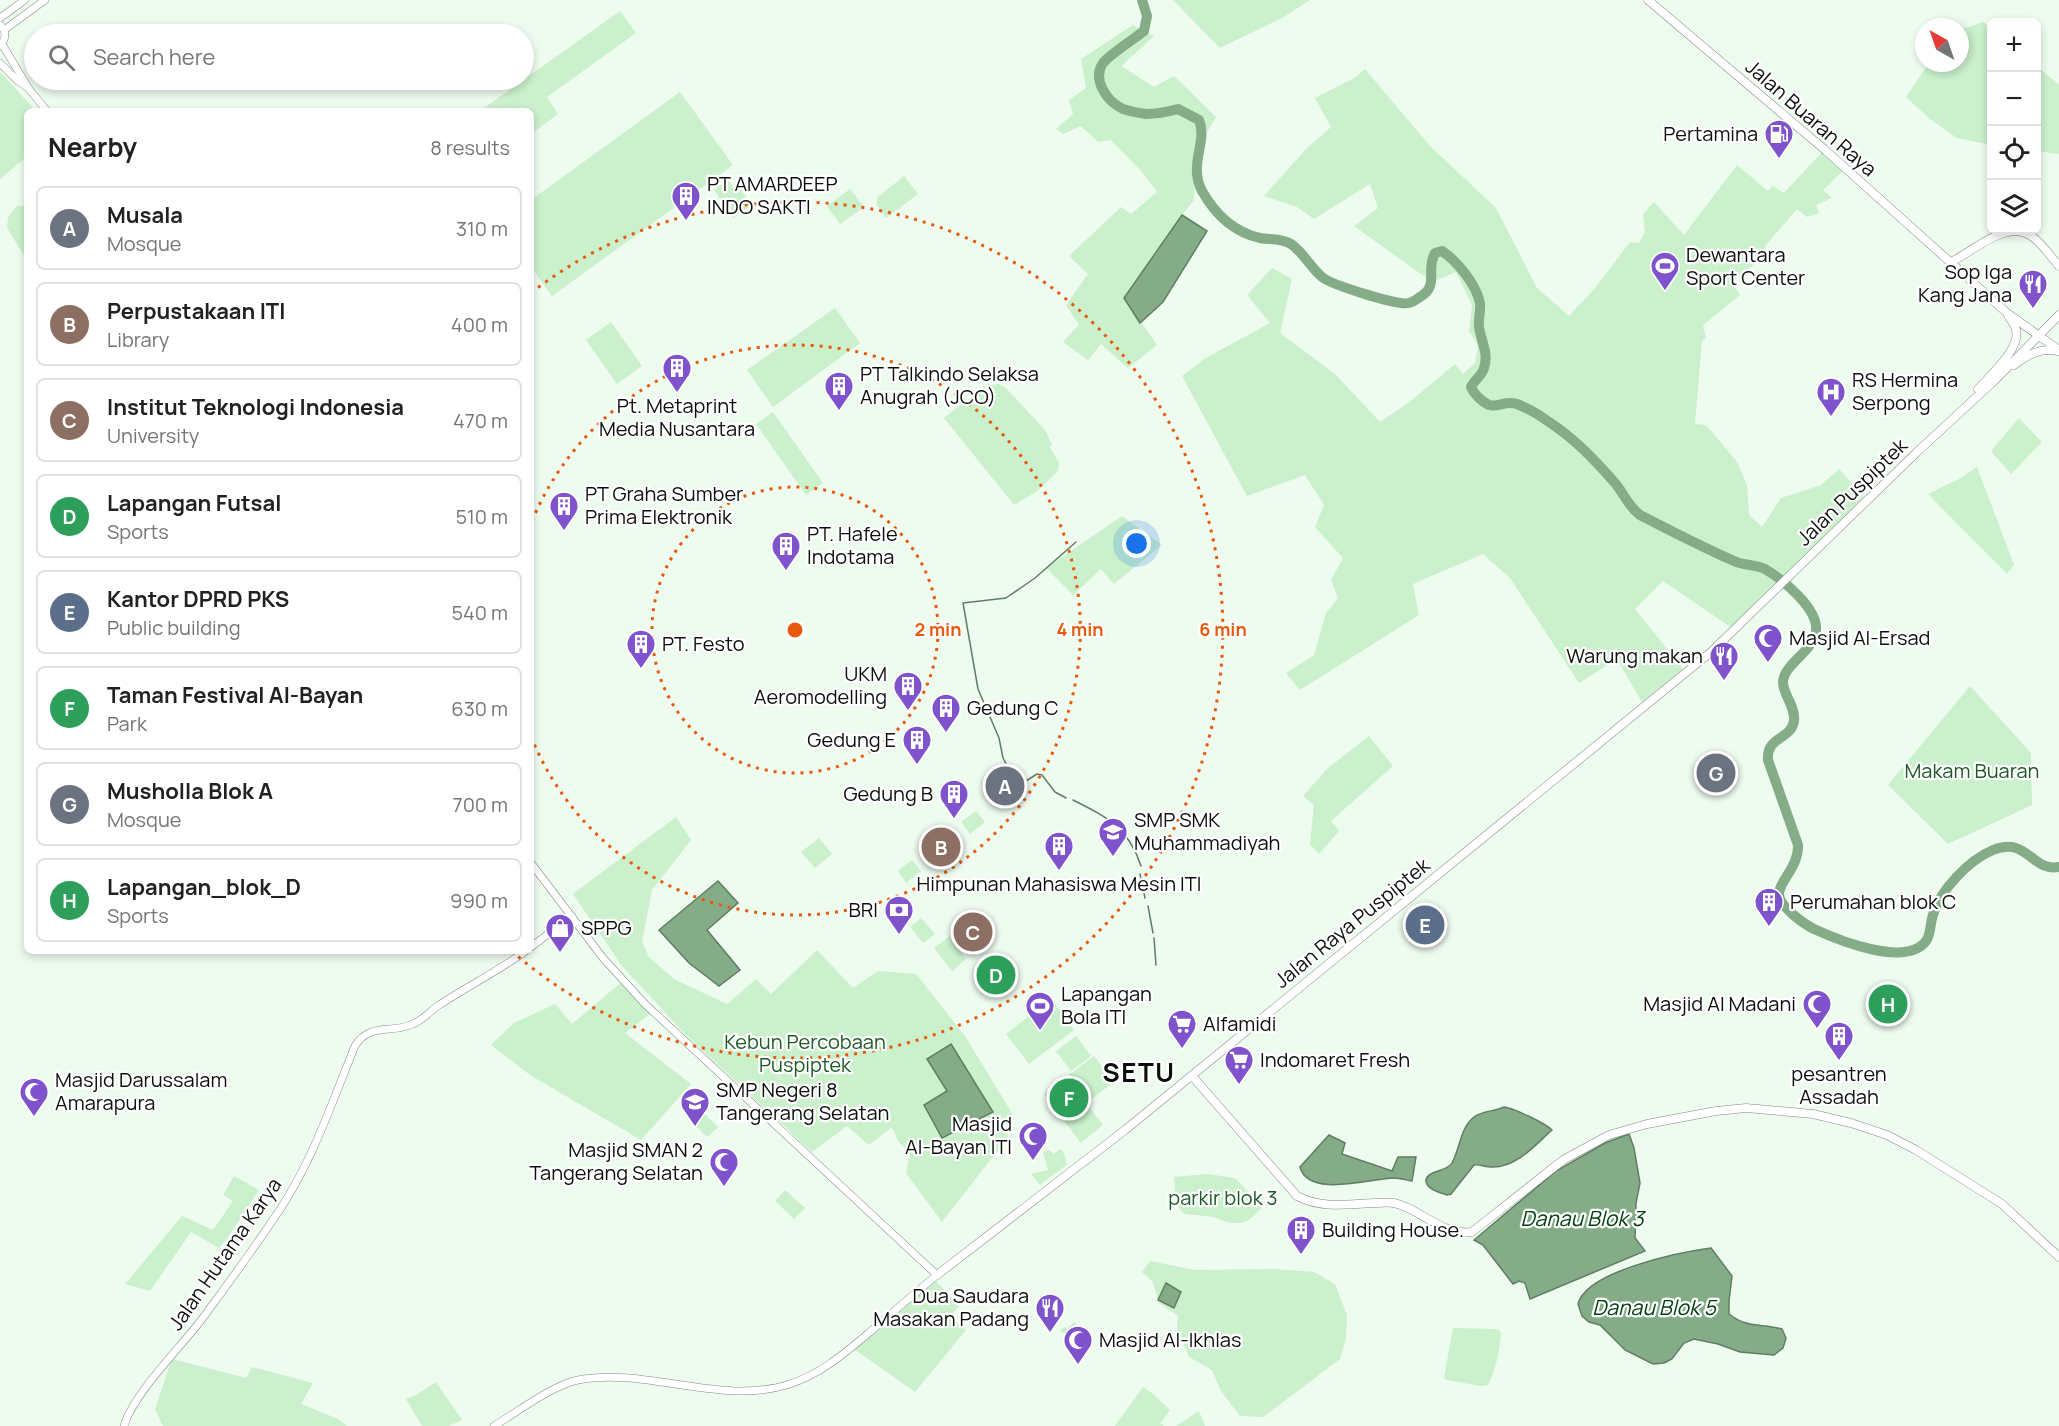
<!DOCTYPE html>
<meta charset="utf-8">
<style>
body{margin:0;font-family:Manrope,sans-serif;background:#f6f6f6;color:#202124}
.controls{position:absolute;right:18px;top:18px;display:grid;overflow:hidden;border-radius:9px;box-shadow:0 3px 9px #0003}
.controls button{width:54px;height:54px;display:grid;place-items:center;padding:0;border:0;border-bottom:2px solid #e0e0e0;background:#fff;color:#202124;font:30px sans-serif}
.compass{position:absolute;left:1915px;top:18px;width:54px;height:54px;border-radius:50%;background:#fff;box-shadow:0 3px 9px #0003;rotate:320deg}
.you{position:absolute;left:1137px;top:544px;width:21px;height:21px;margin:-15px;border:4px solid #fff;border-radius:50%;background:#1a73e8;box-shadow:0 0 0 9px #1a73e833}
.badge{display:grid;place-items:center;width:39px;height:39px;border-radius:50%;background:#7f53cc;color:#fff;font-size:20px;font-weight:700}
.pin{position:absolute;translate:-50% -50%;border:3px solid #fff;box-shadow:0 2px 6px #0006}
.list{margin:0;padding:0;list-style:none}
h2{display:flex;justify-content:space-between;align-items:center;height:78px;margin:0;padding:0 24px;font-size:26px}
h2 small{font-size:20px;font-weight:400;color:#757577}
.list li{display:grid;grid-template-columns:39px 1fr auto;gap:18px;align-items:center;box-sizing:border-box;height:84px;margin:0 12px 12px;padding:0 12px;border:2px solid #e0e0e0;border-radius:9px}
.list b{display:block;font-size:22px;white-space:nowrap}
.list p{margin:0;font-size:20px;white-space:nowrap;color:#757577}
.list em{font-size:20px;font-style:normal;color:#757577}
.icon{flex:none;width:33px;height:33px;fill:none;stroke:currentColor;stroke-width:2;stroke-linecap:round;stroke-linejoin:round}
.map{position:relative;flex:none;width:2059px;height:1426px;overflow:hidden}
.search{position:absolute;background:#fff;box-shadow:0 3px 9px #0003;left:24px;top:24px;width:510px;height:66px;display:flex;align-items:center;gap:15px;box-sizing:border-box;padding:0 21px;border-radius:33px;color:#757577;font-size:22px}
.panel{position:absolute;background:#fff;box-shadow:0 3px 9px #0003;left:24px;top:108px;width:510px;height:846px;border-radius:9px}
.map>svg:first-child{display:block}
</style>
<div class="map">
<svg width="2059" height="1426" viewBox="0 0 2059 1426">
<rect width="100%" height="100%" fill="#eefbef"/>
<g fill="#caf0cc">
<polygon points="1173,0 1310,0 1282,18 1220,48"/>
<polygon points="620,11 636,33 547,97 558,114 531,134 531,111 480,111"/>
<polygon points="1983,22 1991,29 1991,145 1957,138 1930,119 1906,97 1929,63 1960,63 1960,30"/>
<polygon points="1133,25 1154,36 1121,66 1154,87 1174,76 1216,117 1195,152 1194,200 1182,215 1124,298 1157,345 1128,368 1101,344 1088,360 1063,342 1079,325 1066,305 1088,274 1069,256 1121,207 1131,214 1157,192 1143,173 1111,140 1098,142 1081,126 1063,134 1056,129 1073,114 1069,100 1086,88 1081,59"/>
<polygon points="2037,66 2059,85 2059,154 2037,151"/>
<polygon points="1365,69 1430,146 1496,208 1537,288 1569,316 1596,287 1630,242 1639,243 1645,232 1643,214 1654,202 1684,235 1737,165 1768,191 1773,186 1784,193 1822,152 1844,170 1823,190 1832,198 1816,205 1819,213 1807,217 1797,209 1767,244 1754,265 1731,280 1740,295 1703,325 1706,338 1702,341 1695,424 1706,425 1737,462 1747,485 1749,515 1762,527 1781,498 1821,485 1839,469 1864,497 1732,628 1663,581 1635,609 1683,669 1642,702 1617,659 1579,683 1510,578 1483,554 1413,584 1419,615 1300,690 1286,673 1314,655 1326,613 1338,598 1331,580 1343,558 1315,527 1324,505 1305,475 1247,496 1182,376 1204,359 1270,323 1247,295 1272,268 1292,279 1280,333 1335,374 1380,422 1408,403 1455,364 1463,374 1475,363 1478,345 1469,331 1472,305 1456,272 1432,282 1354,226 1378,208 1370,184 1314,219 1297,207 1264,196 1306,149 1331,127 1315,98 1356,77"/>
<polygon points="0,72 36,111 27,111 27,156 0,179"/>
<polygon points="680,92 733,165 552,296 531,267 531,200"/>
<polygon points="904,176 918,194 886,218 877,205 877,198"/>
<polygon points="728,180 735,190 739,187 752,205 733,218 714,190"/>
<polygon points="850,189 864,207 840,224 827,206"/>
<polygon points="17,206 27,206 27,260 7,228 8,217"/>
<polygon points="835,308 860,343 773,407 747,370"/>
<polygon points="611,322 642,366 617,384 586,340"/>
<polygon points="999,384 1005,387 1045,430 1052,444 1050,447 1059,463 1058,471 1036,492 1014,505 944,418 985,386"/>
<polygon points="773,412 823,483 806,495 756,424"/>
<polygon points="2019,418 2042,442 2011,474 1991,451"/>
<polygon points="1977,467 2014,565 2007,574 1928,494 1959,479"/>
<polygon points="1122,516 1162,545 1114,584 1101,569 1073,595 1046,568"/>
<polygon points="1970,686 2031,753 2032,805 1948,844 1888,785"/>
<polygon points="1369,736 1393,766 1331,821 1339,831 1319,854 1310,844 1314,805 1303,796 1328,768"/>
<polygon points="976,811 985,822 970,834 961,822"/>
<polygon points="676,817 691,840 652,890 642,942 649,957 674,979 727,1004 756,979 771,994 817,950 853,988 878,971 916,974 965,1036 1013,1115 1001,1126 1009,1136 942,1222 906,1173 910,1153 898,1141 892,1127 869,1145 847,1126 812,1152 685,1034 622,966 573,894"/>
<polygon points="819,838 832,854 815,868 801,852"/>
<polygon points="912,860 921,871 906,883 898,871"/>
<polygon points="921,918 935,934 923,943 910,927"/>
<polygon points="949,937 966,959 952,971 934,948"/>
<polygon points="1000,961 1011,975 992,989 981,975"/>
<polygon points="624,980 650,1014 625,1033 691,1084 641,1140 530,1075 491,1045 514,1023 555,1004 572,1024"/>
<polygon points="1051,999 1074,1030 1029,1064 1006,1034"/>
<polygon points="1076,1036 1091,1056 1071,1071 1056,1051"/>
<polygon points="1094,1056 1114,1082 1086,1103 1103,1125 1081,1143 1044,1094"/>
<polygon points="699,1108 718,1127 707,1137 688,1118"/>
<polygon points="1061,1149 1066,1158 1066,1165 1040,1185 1031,1174 1048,1170 1043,1152 1050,1150 1053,1154"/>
<polygon points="1207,1174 1235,1178 1263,1207 1250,1219 1242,1223 1229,1223 1214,1217 1185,1214 1180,1210 1175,1193 1174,1177"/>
<polygon points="234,1176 259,1190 227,1239 219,1248 191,1232 150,1291 125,1284 182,1216 213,1230 233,1201 223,1195"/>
<polygon points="785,1190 805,1208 794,1219 775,1201"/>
<polygon points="1150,1261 1195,1270 1276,1269 1314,1272 1335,1284 1347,1315 1346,1338 1340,1359 1263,1417 1240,1416 1221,1391 1212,1370 1189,1357 1177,1328 1178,1316 1159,1303 1153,1282 1142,1272"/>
<polygon points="933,1278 959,1306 950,1316 966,1330 915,1392 854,1349"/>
<polygon points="1074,1322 1087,1335 1076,1345 1060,1330 1065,1327 1067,1329"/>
<path d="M1453 1328 1497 1329 1501 1332C1500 1349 1496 1369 1488 1385L1481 1386 1447 1380 1444 1378Z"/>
<polygon points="172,1359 246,1378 252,1367 313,1383 301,1404 338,1419 347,1426 163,1426 155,1409"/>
<polygon points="436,1382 462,1420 448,1426 422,1426 406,1399 416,1395"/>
<polygon points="1143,1387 1153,1394 1170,1410 1160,1423 1164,1426 1115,1426"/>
<polygon points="1199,1411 1205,1426 1176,1426"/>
</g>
<g fill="#84ad87" stroke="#607e62" stroke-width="1.5">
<polygon points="1182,215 1207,231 1163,302 1140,323 1124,298"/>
<polygon points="718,881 738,903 707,930 740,970 719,986 689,963 659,930"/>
<polygon points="951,1044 993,1112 942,1138 924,1105 947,1091 927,1059"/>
<path d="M1504 1107C1513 1108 1545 1123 1552 1130 1535 1145 1517 1167 1493 1167 1486 1168 1481 1164 1474 1165L1451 1194 1447 1195C1441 1193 1425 1189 1426 1180 1428 1170 1447 1172 1452 1163 1460 1149 1460 1128 1474 1117 1483 1110 1494 1112 1504 1107Z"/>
<polygon points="1629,1134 1634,1148 1640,1183 1636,1203 1635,1238 1645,1251 1530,1299 1525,1283 1519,1281 1513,1284 1483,1245 1474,1240 1556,1171 1605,1143"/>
<path d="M1329 1135 1345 1143 1342 1154 1392 1171 1398 1157H1416L1412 1181C1406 1180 1399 1178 1393 1178 1370 1179 1308 1198 1300 1167Z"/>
<path d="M1711 1248 1732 1276 1729 1301V1314C1748 1329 1761 1323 1782 1329L1786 1338 1783 1348 1774 1355 1740 1352 1718 1344 1694 1339 1684 1343 1672 1359 1664 1363 1653 1364 1625 1350 1600 1325 1589 1322 1582 1316 1578 1304C1586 1271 1681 1252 1711 1248Z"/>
<polygon points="1166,1283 1181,1292 1174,1308 1158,1300"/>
</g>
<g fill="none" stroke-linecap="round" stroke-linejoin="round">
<g stroke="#607e62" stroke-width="1.5">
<polyline points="1066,798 1055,792 1042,775 1037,774 1018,786 1003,758 999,738 978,689 963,603 1006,598 1035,578 1076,542"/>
<path d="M1073 800C1107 817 1129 828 1141 866"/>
<polyline points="1140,874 1145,898"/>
<polyline points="1148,906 1153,933"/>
<polyline points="1154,938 1156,965"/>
</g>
<path stroke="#84ad87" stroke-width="10" d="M1142 0 1147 16 1144 31C1134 39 1110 54 1103 63 1092 79 1106 101 1123 109 1129 111 1139 113 1146 114 1157 114 1167 112 1178 109L1199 120C1208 142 1188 164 1202 191 1215 214 1233 232 1260 238 1270 240 1281 238 1291 244 1303 252 1311 268 1322 277 1332 285 1398 306 1409 303 1413 302 1417 299 1420 297 1440 285 1425 271 1435 253L1442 251C1457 261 1476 284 1480 303 1481 311 1478 319 1479 327 1481 341 1489 354 1484 368 1482 376 1475 379 1471 387 1473 392 1475 394 1479 398 1496 414 1500 399 1517 404 1527 408 1538 414 1546 420 1573 437 1594 459 1615 483 1625 495 1627 505 1640 515 1671 531 1702 547 1734 561 1744 566 1755 564 1765 569 1782 579 1818 608 1816 630 1815 651 1784 663 1783 682 1783 695 1796 707 1794 721 1791 740 1766 736 1768 760L1798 845C1799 867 1778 882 1779 895 1780 907 1804 924 1814 929 1838 940 1906 968 1926 941 1931 935 1930 923 1933 915 1940 890 1969 860 1993 850 2028 836 2031 872 2059 867"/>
<g stroke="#808b81" stroke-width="8">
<g id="secondary">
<polyline points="0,18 25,0"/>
<path d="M0 25C7 31 6 39 0 46"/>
<polyline points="4,30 45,0"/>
<polyline points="2,44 29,89 47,111"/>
<polyline points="0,63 18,81 27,87"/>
<polyline points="531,947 572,916"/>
<path d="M124 1426C133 1394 181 1347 202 1319 228 1284 254 1248 279 1211 313 1160 332 1102 355 1046 370 1022 392 1034 413 1024 423 1020 430 1011 439 1005 468 986 498 971 526 951"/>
<path d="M494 1426C517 1412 553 1385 578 1380 645 1367 719 1405 787 1385 820 1375 845 1353 871 1331 893 1312 915 1293 937 1275L645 1004 603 958 531 863"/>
</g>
</g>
<g stroke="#808b81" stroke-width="9">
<g id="primary">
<polyline points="1648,0 1824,149 2007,313 2059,350"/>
<path d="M1951 262C1974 251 2008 217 2034 238 2044 246 2051 257 2059 266"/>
<path d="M2014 365C2028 355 2040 347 2058 351"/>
<path d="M1978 389C1990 376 2021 348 2016 330 2015 325 2012 321 2009 317"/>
<path d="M1192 1076 1297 1196C1321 1209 1349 1204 1375 1203 1382 1203 1388 1202 1394 1203 1420 1208 1441 1236 1472 1232L1563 1160 1609 1135 1647 1124 1716 1111 1746 1108 1813 1114 1851 1123 1887 1135 1916 1150 2002 1204 2059 1257"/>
<polyline points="937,1275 1125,1130 1711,652 1916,453 1994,381 2059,315"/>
</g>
</g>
<use href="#secondary" stroke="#fff" stroke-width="7"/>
<use href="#primary" stroke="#fff" stroke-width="8"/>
</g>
<g fill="none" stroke="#e8590c" stroke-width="3" stroke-dasharray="3 6">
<circle cx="795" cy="630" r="143"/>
<path d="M532 521A285 285 0 1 1 532 739"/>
<path d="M531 293A428 428 0 1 1 514 953"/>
</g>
<defs>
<g id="fuel-pin" transform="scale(1.5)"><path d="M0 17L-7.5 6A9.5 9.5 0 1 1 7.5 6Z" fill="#7f53cc" stroke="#fff"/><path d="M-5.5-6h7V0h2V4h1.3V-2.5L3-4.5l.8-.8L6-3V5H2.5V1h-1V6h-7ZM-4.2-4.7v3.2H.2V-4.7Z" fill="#fff"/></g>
<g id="building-pin" transform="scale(1.5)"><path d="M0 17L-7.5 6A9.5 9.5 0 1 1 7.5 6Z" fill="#7f53cc" stroke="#fff"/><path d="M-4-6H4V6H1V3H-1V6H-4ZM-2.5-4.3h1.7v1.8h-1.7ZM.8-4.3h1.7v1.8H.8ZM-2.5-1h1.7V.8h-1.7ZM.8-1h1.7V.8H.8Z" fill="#fff"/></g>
<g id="stadium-pin" transform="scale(1.5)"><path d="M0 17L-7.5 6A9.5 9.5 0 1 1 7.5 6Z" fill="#7f53cc" stroke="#fff"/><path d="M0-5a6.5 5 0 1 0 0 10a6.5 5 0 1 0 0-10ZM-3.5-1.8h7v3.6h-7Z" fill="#fff"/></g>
<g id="restaurant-pin" transform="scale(1.5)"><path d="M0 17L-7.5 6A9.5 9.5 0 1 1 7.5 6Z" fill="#7f53cc" stroke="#fff"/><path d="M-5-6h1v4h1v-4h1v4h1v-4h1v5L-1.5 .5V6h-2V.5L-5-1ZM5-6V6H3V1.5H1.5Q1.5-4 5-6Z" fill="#fff"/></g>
<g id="hospital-pin" transform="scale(1.5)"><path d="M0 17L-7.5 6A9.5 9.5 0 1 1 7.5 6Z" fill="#7f53cc" stroke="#fff"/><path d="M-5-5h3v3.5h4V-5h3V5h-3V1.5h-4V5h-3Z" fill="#fff"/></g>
<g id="mosque-pin" transform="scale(1.5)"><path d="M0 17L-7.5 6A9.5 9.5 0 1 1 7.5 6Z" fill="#7f53cc" stroke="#fff"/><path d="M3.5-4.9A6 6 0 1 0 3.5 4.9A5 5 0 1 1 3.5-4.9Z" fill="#fff"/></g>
<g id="school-pin" transform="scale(1.5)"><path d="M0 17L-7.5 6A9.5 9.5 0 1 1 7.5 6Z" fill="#7f53cc" stroke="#fff"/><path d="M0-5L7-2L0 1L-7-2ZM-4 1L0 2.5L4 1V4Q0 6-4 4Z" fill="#fff"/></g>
<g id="bank-pin" transform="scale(1.5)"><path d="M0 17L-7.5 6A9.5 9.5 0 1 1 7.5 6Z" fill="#7f53cc" stroke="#fff"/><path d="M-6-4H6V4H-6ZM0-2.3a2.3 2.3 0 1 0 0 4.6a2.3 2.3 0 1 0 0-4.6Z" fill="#fff"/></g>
<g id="shop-pin" transform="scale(1.5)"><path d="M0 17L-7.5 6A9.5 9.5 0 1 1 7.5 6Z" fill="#7f53cc" stroke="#fff"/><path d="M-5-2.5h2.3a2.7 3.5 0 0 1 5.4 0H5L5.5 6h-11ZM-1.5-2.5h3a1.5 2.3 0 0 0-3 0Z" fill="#fff"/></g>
<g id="supermarket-pin" transform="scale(1.5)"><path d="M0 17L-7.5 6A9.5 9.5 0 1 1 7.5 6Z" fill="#7f53cc" stroke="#fff"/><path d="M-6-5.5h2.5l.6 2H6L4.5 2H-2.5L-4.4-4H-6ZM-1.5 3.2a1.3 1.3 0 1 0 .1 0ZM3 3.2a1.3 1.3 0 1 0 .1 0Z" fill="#fff"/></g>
</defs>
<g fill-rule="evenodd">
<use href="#fuel-pin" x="1779" y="134"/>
<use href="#building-pin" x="686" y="196"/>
<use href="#stadium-pin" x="1665" y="266"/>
<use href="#restaurant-pin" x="2033" y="284"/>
<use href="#building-pin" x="677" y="368"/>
<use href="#building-pin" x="839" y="386"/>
<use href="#hospital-pin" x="1831" y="392"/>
<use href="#building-pin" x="564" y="506"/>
<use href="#building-pin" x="786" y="546"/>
<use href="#mosque-pin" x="1768" y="638"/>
<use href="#building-pin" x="641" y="644"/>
<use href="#restaurant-pin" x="1724" y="656"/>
<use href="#building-pin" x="908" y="686"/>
<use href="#building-pin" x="946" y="708"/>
<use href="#building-pin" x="917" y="740"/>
<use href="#building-pin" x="954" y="794"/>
<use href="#school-pin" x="1113" y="832"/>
<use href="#building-pin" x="1059" y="846"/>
<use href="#building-pin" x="1769" y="902"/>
<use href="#bank-pin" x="899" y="910"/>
<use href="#shop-pin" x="560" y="928"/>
<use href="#mosque-pin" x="1817" y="1004"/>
<use href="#stadium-pin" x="1040" y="1006"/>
<use href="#supermarket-pin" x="1182" y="1024"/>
<use href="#building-pin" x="1839" y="1036"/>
<use href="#supermarket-pin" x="1239" y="1060"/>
<use href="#mosque-pin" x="34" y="1092"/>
<use href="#school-pin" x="695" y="1102"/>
<use href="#mosque-pin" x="1033" y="1136"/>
<use href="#mosque-pin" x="724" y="1162"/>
<use href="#building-pin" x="1301" y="1230"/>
<use href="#restaurant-pin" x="1050" y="1308"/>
<use href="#mosque-pin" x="1078" y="1340"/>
</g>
<g text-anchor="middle" stroke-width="4.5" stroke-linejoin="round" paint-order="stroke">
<g font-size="20" fill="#0b0f0b" stroke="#fff">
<text transform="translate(1811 118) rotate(41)" y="7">Jalan Buaran Raya</text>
<text transform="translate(1852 492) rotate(-44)" y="7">Jalan Puspiptek</text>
<text transform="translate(1352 923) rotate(-39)" y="7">Jalan Raya Puspiptek</text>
<text transform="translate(225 1254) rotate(-55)" y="7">Jalan Hutama Karya</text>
</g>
<g font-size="20" fill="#0b0f0b" stroke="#fff" text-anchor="start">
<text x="1758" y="141" text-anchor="end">Pertamina</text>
<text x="707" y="191">PT AMARDEEP<tspan x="707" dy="23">INDO SAKTI</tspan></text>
<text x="1686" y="262">Dewantara<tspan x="1686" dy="23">Sport Center</tspan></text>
<text x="2012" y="279" text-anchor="end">Sop Iga<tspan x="2012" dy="23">Kang Jana</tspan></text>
<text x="860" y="381">PT Talkindo Selaksa<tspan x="860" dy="23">Anugrah (JCO)</tspan></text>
<text x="1852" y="387">RS Hermina<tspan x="1852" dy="23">Serpong</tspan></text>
<text x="677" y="413" text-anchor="middle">Pt. Metaprint<tspan x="677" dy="23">Media Nusantara</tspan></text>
<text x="585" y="501">PT Graha Sumber<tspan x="585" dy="23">Prima Elektronik</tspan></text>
<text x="807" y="541">PT. Hafele<tspan x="807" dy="23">Indotama</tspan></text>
<text x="1789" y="645">Masjid Al-Ersad</text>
<text x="662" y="651">PT. Festo</text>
<text x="1703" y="663" text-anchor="end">Warung makan</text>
<text x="887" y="681" text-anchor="end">UKM<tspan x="887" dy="23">Aeromodelling</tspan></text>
<text x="967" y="715">Gedung C</text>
<text x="896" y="747" text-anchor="end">Gedung E</text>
<text x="933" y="801" text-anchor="end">Gedung B</text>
<text x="1134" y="827">SMP SMK<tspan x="1134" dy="23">Muhammadiyah</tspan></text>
<text x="1059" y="891" text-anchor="middle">Himpunan Mahasiswa Mesin ITI</text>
<text x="1790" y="909">Perumahan blok C</text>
<text x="878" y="917" text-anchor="end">BRI</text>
<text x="581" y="935">SPPG</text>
<text x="1061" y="1001">Lapangan<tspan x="1061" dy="23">Bola ITI</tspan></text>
<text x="1796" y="1011" text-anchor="end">Masjid Al Madani</text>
<text x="1203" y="1031">Alfamidi</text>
<text x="1260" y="1067">Indomaret Fresh</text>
<text x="1839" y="1081" text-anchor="middle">pesantren<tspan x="1839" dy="23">Assadah</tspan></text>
<text x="55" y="1087">Masjid Darussalam<tspan x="55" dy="23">Amarapura</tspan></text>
<text x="716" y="1097">SMP Negeri 8<tspan x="716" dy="23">Tangerang Selatan</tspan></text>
<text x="1012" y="1131" text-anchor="end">Masjid<tspan x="1012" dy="23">Al-Bayan ITI</tspan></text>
<text x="703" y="1157" text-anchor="end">Masjid SMAN 2<tspan x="703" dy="23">Tangerang Selatan</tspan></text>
<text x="1322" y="1237">Building House.</text>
<text x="1029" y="1303" text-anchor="end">Dua Saudara<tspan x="1029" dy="23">Masakan Padang</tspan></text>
<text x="1099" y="1347">Masjid Al-Ikhlas</text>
</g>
<g font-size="20" fill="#1d5827" stroke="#fff">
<text x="1972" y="778">Makam Buaran</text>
<text x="805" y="1049">Kebun Percobaan<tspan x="805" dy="23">Puspiptek</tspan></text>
<text x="1223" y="1205">parkir blok 3</text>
</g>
<g font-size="21" font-style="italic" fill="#004010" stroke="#fff">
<text x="1582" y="1226">Danau Blok 3</text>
<text x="1654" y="1315">Danau Blok 5</text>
</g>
<g font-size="26" font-weight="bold" letter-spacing="1.5" fill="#0b0f0b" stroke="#fff">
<text x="1139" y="1082">SETU</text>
</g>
</g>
<circle cx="795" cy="630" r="9" fill="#e8590c" stroke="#fff" stroke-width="3"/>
<g font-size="18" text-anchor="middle" font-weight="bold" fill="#e8590c" stroke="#fff" stroke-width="4.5" stroke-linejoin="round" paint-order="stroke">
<text x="938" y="636">2 min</text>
<text x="1080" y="636">4 min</text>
<text x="1223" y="636">6 min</text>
</g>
</svg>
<div class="controls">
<button>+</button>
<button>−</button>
<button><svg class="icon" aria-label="locate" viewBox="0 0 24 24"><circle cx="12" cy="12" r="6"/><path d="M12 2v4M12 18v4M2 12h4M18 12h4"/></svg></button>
<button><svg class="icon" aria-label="layers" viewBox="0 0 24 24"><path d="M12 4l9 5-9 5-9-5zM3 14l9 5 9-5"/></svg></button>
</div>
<svg class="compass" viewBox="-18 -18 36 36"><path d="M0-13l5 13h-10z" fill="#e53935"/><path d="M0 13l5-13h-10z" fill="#757577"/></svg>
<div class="you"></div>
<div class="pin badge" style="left:1005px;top:786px;background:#6b7280">A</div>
<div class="pin badge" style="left:941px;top:847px;background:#8d6e63">B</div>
<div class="pin badge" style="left:973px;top:932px;background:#8d6e63">C</div>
<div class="pin badge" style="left:996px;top:975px;background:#2e9e5b">D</div>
<div class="pin badge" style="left:1425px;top:925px;background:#5c6f8a">E</div>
<div class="pin badge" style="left:1069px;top:1098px;background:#2e9e5b">F</div>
<div class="pin badge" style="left:1716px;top:773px;background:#6b7280">G</div>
<div class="pin badge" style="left:1888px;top:1004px;background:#2e9e5b">H</div>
<div class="search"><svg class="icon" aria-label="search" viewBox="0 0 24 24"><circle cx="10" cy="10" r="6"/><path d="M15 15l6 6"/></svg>Search here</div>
<section class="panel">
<h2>Nearby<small>8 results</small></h2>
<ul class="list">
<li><span class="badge" style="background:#6b7280">A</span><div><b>Musala</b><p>Mosque</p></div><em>310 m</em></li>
<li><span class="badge" style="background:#8d6e63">B</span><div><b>Perpustakaan ITI</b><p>Library</p></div><em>400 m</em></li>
<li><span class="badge" style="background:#8d6e63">C</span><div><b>Institut Teknologi Indonesia</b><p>University</p></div><em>470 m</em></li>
<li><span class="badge" style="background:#2e9e5b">D</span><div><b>Lapangan Futsal</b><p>Sports</p></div><em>510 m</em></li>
<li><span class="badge" style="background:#5c6f8a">E</span><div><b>Kantor DPRD PKS</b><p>Public building</p></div><em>540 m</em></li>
<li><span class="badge" style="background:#2e9e5b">F</span><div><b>Taman Festival Al-Bayan</b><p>Park</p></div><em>630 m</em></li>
<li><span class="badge" style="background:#6b7280">G</span><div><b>Musholla Blok A</b><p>Mosque</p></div><em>700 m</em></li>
<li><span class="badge" style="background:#2e9e5b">H</span><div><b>Lapangan_blok_D</b><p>Sports</p></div><em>990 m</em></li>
</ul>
</section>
</div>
